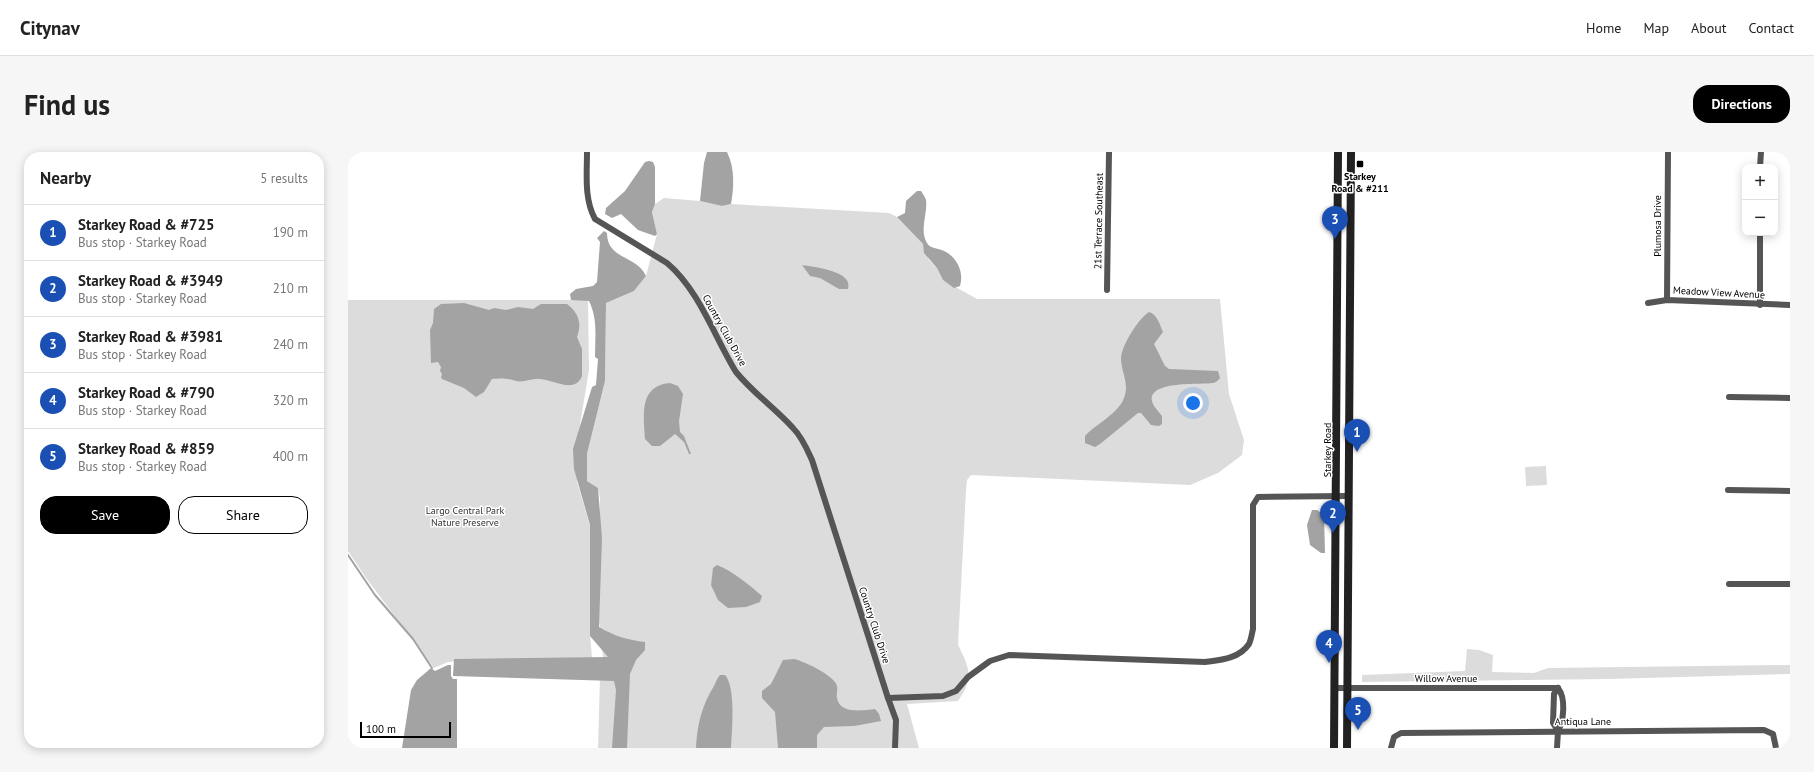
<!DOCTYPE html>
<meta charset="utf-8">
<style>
body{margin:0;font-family:"PT Sans",sans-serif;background:#f6f6f6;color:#222}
.controls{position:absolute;right:12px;top:12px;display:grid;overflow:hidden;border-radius:8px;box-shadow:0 2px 10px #0003}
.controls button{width:36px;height:36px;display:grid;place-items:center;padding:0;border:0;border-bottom:1px solid #e0e0e0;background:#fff;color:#222;font:20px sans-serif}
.scale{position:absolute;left:12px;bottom:10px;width:91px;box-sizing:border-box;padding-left:4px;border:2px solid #000;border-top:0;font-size:11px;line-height:14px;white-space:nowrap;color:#000;-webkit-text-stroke:3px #fff;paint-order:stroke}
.you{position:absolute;left:845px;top:251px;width:14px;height:14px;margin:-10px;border:3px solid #fff;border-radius:50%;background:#1a73e8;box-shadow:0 0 0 6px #1a73e833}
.badge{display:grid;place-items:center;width:26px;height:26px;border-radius:50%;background:#000;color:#fff;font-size:13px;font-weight:700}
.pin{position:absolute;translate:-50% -33px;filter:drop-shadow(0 1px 2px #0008)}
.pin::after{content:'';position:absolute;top:21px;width:14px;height:12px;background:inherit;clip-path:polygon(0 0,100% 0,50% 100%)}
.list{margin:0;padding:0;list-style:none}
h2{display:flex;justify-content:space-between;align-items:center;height:52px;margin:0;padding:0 16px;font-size:17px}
h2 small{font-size:13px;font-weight:400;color:#767676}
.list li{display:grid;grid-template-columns:26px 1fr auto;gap:12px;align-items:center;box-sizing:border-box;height:56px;padding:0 16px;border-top:1px solid #e0e0e0}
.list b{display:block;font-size:15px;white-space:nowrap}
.list p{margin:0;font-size:13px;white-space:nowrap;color:#767676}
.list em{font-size:13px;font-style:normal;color:#767676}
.actions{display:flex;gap:8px;padding:12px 16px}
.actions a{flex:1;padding:9px 0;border:1px solid #000;border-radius:16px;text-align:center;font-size:14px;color:#000}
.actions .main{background:#000;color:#fff}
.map{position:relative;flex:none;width:1442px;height:596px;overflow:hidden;border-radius:16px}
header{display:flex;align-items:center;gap:24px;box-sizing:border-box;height:56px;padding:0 20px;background:#fff;border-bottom:1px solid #e0e0e0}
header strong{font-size:19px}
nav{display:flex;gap:22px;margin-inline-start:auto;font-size:14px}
.intro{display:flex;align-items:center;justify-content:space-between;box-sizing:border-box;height:96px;padding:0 24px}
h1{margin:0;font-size:28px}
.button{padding:10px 18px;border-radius:16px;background:#000;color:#fff;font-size:14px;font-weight:700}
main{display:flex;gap:24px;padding:0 24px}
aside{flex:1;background:#fff;border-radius:16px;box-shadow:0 2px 10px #0003}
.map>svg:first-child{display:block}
</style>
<header>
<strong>Citynav</strong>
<nav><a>Home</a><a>Map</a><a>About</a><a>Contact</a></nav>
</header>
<div class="intro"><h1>Find us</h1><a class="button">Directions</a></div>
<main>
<aside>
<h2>Nearby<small>5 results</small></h2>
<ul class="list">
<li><span class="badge" style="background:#1a4fb4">1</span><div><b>Starkey Road &amp; #725</b><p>Bus stop · Starkey Road</p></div><em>190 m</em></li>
<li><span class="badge" style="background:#1a4fb4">2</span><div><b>Starkey Road &amp; #3949</b><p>Bus stop · Starkey Road</p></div><em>210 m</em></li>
<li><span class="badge" style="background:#1a4fb4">3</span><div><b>Starkey Road &amp; #3981</b><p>Bus stop · Starkey Road</p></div><em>240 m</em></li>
<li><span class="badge" style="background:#1a4fb4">4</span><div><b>Starkey Road &amp; #790</b><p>Bus stop · Starkey Road</p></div><em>320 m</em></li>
<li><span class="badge" style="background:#1a4fb4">5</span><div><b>Starkey Road &amp; #859</b><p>Bus stop · Starkey Road</p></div><em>400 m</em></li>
</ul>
<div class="actions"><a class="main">Save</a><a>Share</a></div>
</aside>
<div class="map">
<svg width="1442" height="596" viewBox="0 0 1442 596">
<rect width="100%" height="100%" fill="#fff"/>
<g fill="#dcdcdc">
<path d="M316 46 352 49 374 54 383 52 541 61 549 65 575 92 581 108 589 116 595 128 629 147H872L881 242 896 288 894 303 870 321 842 333 623 323 619 328 618 338 610 493C622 517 626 526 610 549L559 552 571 596H250L252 525 255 505 251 469 252 346 250 336 239 329V302L257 229 258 151 286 139 298 124 309 82 304 60 307 52Z"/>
<polygon points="0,148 240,148 241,218 232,273 229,330 242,374 242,481 244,507 113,509 100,510 86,516 18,426 0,399"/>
<polygon points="1198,314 1199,333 1178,334 1177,315"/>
<polygon points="1119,497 1131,498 1145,503 1144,520 1186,521 1200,516 1442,513 1442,522 1260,527 1014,530 1014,523 1117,519"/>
</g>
<g fill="#a3a3a3">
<path d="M359 0H379C387 16 386 35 383 52L374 54 352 49 356 11Z"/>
<polygon points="301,9 305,10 307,15 307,52 304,60 309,82 307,84 290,78 273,62 264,66 257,62 258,56 277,39 297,10"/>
<path d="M569 39H573C575 42 577 45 578 48 580 61 571 78 579 91 582 97 592 96 598 100 610 107 616 121 612 134L606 136 595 128 589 116 576 101 575 92 549 65 557 61 558 49Z"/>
<path d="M256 79 259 81C259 108 289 103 298 124L286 139 258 151 257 229 239 302V329L250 336 254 386 251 475C266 484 280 488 297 490V498L288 508 282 522 279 596H264L268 538 266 529 105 524 106 507 260 505 242 484V373L226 317 225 297 244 235 248 233 250 207 247 205C247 186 250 167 241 149L223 148 222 142 228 137 245 134 249 130 252 90 249 86Z"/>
<path d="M454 113C466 115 506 119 500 137H491L472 126 462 124Z"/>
<path d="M116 151 141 158 146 156 158 158 170 155 185 157 193 152H219C231 161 234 172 229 185L234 197V224C227 242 206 228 192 227 185 226 175 231 168 229 158 226 154 226 144 227L136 240 128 245 116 236 94 227 93 225 94 222 92 219 93 215 90 210 83 211 82 178 85 171 86 157 93 152Z"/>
<path d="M801 160C809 162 812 173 815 180L806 192 817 214 821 217 870 219 872 226C870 229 867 231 864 231 854 233 800 228 804 249 805 254 811 260 814 264V272L811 274 803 273 793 261H790L752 292 747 295 737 291V284C748 272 771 261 776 246 782 232 773 220 773 206 774 193 790 167 801 160Z"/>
<path d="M322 231 330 234 335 242 331 269 332 280 336 284 343 302H341L336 290 327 282 312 294H304L297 287C296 264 290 234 322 231Z"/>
<polygon points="964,358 969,358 976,363 977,401 973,401 962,393 959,373"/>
<path d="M369 413C386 420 400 432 414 444L412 450 398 455 380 456 370 448 363 433 365 416Z"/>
<path d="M446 507C456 509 487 524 489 534 490 538 488 543 489 546 492 563 516 558 527 557L531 562 533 569 506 574 476 575 469 583V596H430L427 560 414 546V539L423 532 435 508Z"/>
<polygon points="100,513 103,513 103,524 105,527 109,527 109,596 54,596 63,538 69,528 83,516 87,519"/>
<path d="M372 523H377C388 535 384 580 383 596H348C349 573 354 553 366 534 368 530 369 526 372 523Z"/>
</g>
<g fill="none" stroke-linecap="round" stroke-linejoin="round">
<polyline stroke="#a3a3a3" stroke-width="2" points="0,403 27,443 65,487 84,516"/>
<g stroke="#555" stroke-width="6">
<path d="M239 0C239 22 236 47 247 67L319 111C351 138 366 184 388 220 405 241 427 256 445 276 454 285 459 297 464 308L540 546 595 544 608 539 620 525 642 509 661 503 857 510C872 508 891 507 901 492 903 488 904 481 905 477V353L910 345 1000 344"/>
<polyline points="1412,15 1413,0"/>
<polyline points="759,138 761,0"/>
<polyline points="1319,148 1320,0"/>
<polyline points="1300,151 1319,148 1442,153"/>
<polyline points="1412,153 1412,81"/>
<polyline points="1381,245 1442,246"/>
<polyline points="1380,338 1442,339"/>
<polyline points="1381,432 1442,432"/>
<polyline points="986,536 1210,536"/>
<polyline points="540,546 548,568 547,596"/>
<path d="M1210 579C1216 568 1218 546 1210 536"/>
<polyline points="1043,596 1046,585 1053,581 1416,578 1425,582 1428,596"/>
<polyline points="1209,596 1210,579 1205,571 1206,542 1210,536"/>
</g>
<g stroke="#222" stroke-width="8">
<polyline points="986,596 990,0"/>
<polyline points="999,596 1003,0"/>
</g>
</g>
<rect fill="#000" stroke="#fff" stroke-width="1.5" x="1008" y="8" width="8" height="8" rx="2"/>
<g text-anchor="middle" stroke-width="3" stroke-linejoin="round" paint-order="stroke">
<g font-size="10" font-weight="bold" fill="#000" stroke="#fff">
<text x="1012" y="28">Starkey<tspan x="1012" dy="12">Road &amp; #211</tspan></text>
</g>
<g font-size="10" fill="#000" stroke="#fff">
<text transform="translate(750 69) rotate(-89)" y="4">21st Terrace Southeast</text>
<text transform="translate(1309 74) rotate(-90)" y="4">Plumosa Drive</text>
<text transform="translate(1371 140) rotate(3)" y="4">Meadow View Avenue</text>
<text transform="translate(377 178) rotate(61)" y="4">Country Club Drive</text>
<text transform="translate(979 298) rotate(-90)" y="4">Starkey Road</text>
<text transform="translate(527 473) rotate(72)" y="4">Country Club Drive</text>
<text x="1098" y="530">Willow Avenue</text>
<text x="1235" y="573">Antiqua Lane</text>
</g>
<g font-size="10" fill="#333" stroke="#fff">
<text x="117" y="362">Largo Central Park<tspan x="117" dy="12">Nature Preserve</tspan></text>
</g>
</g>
</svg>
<div class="controls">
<button>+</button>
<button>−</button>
</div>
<div class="scale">100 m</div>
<div class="you"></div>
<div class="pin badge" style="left:1009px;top:300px;background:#1a4fb4">1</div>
<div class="pin badge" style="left:985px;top:381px;background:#1a4fb4">2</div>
<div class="pin badge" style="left:987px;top:87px;background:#1a4fb4">3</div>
<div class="pin badge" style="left:981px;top:511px;background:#1a4fb4">4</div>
<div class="pin badge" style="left:1010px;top:578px;background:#1a4fb4">5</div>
</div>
</main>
